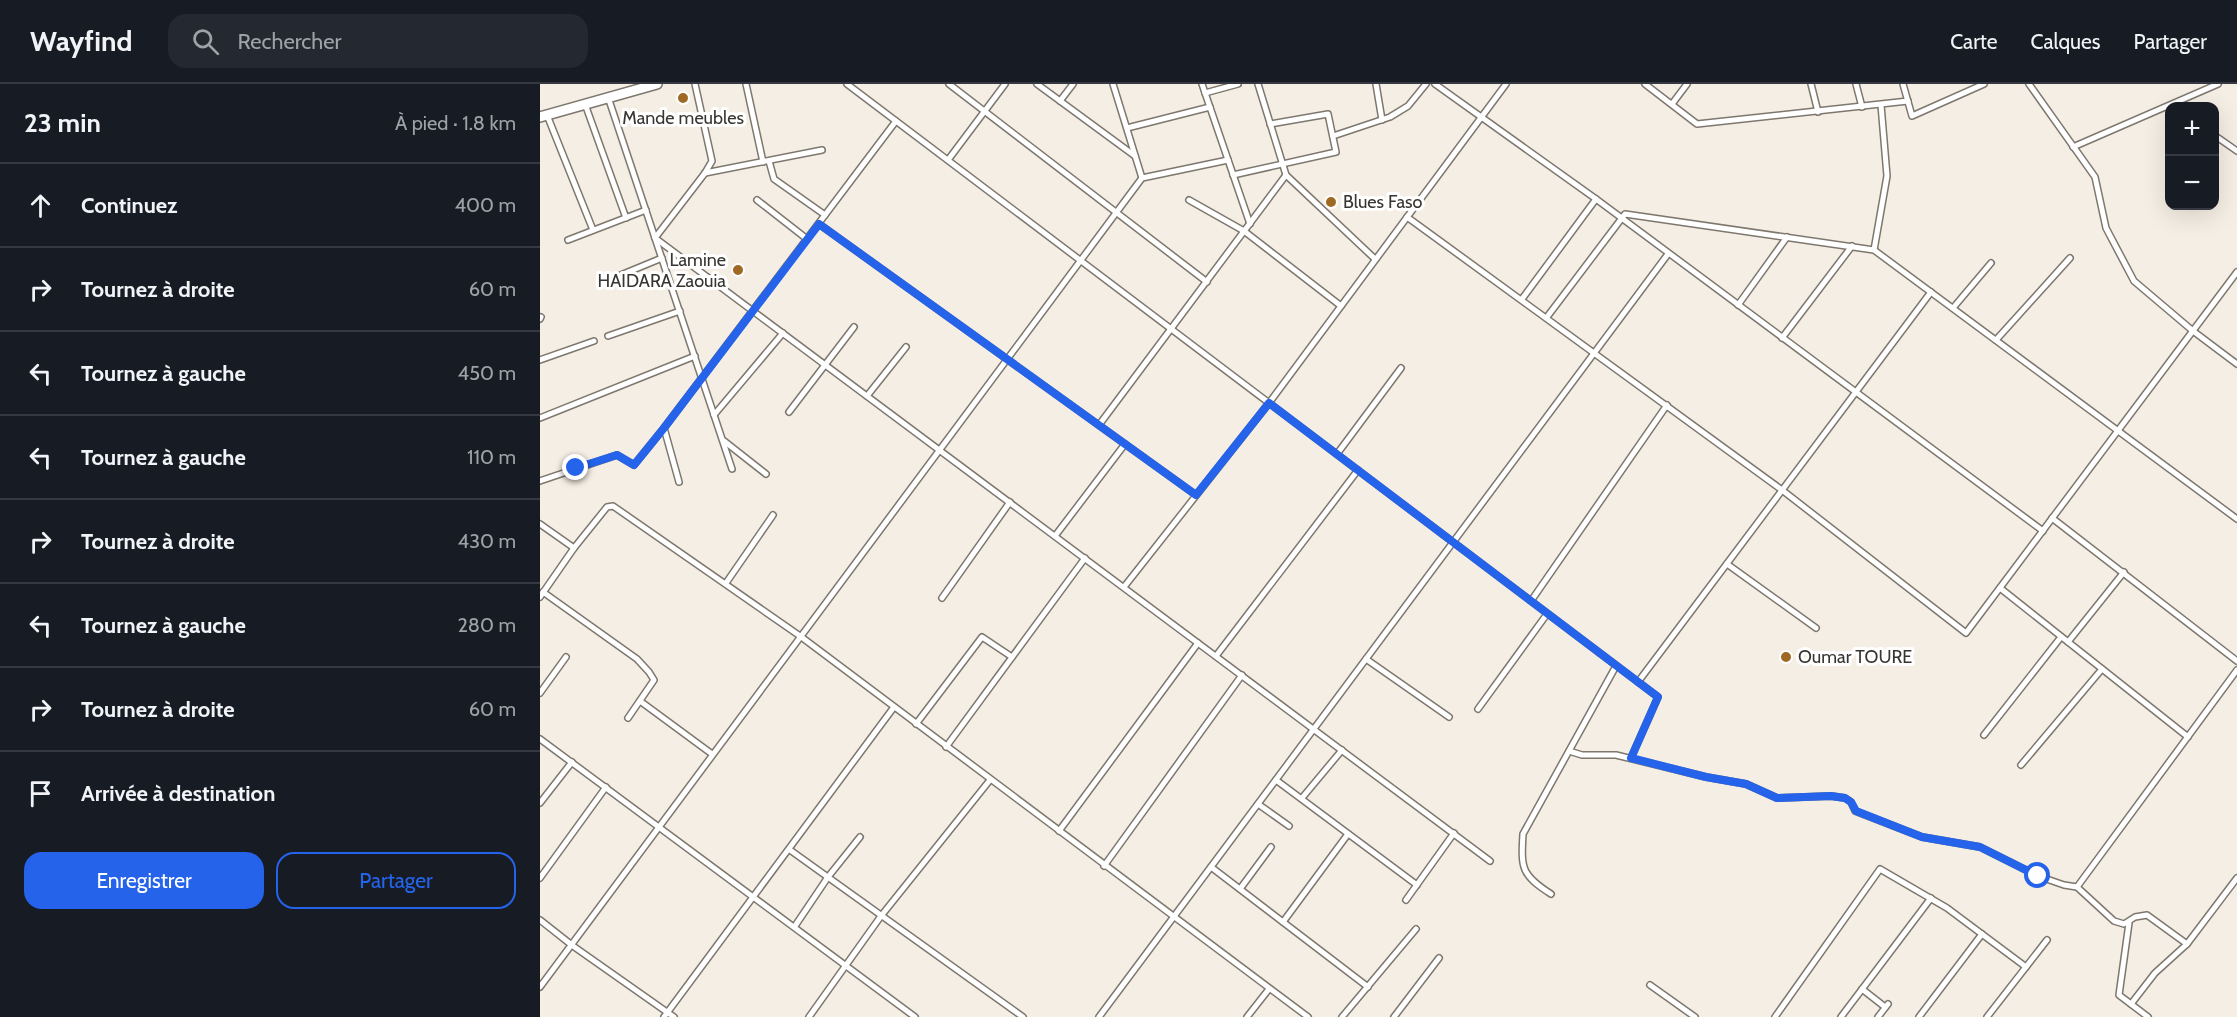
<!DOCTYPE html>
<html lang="fr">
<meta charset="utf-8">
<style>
body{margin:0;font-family:Cabin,sans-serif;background:#242831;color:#f1f3f6}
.controls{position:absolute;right:18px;top:18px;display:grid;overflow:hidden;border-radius:12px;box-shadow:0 6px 24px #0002}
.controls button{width:54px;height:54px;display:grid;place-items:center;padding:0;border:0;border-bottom:2px solid #363941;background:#171b24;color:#f1f3f6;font:30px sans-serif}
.stop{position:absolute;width:18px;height:18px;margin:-14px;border:4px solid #2563eb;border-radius:50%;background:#fff}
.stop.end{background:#2563eb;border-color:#fff;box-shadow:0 2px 6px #0008}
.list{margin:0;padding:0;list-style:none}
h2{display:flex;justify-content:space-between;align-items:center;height:78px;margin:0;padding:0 24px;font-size:26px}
h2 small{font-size:20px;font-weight:400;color:#9ea1a6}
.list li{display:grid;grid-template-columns:39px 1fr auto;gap:18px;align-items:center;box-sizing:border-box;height:84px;padding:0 24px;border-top:2px solid #363941}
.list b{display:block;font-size:22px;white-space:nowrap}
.list em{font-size:20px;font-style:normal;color:#9ea1a6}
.actions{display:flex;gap:12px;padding:18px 24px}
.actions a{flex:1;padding:14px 0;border:2px solid #2563eb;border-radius:18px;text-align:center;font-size:21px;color:#2563eb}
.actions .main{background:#2563eb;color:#fff}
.icon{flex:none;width:33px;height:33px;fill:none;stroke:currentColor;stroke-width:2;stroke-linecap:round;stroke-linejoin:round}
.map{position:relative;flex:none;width:1697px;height:933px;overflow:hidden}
header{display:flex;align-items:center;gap:36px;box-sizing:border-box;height:84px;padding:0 30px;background:#171b24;border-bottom:2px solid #363941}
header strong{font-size:28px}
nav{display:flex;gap:33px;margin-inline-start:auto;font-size:21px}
.search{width:420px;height:54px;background:#242831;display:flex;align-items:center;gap:15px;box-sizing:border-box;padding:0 21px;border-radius:18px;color:#9ea1a6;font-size:22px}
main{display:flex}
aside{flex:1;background:#171b24}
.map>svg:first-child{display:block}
</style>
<header>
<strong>Wayfind</strong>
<div class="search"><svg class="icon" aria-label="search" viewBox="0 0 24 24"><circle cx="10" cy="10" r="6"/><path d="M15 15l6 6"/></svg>Rechercher</div>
<nav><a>Carte</a><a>Calques</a><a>Partager</a></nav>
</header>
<main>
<aside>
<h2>23 min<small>À pied · 1.8 km</small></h2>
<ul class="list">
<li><svg class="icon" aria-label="ahead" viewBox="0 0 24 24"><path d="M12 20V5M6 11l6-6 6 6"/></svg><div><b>Continuez</b></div><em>400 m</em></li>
<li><svg class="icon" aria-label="right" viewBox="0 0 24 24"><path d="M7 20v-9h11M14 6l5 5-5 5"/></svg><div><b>Tournez à droite</b></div><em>60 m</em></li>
<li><svg class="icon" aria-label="left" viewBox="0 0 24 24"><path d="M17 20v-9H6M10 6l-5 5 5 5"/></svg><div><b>Tournez à gauche</b></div><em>450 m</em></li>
<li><svg class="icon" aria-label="left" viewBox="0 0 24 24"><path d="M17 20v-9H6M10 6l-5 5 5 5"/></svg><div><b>Tournez à gauche</b></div><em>110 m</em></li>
<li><svg class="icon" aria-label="right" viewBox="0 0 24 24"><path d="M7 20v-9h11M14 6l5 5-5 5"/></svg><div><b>Tournez à droite</b></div><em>430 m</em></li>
<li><svg class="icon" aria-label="left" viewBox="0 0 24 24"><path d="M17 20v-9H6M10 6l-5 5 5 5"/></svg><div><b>Tournez à gauche</b></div><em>280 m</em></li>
<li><svg class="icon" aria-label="right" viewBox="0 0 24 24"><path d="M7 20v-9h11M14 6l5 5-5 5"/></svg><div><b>Tournez à droite</b></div><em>60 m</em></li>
<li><svg class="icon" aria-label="arrive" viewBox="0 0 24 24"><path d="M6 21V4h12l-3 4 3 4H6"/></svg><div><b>Arrivée à destination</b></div></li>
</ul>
<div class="actions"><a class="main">Enregistrer</a><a>Partager</a></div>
</aside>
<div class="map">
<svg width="1697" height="933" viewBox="0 0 1697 933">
<rect width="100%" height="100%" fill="#f5eee4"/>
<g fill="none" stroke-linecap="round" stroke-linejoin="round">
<g stroke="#7d776e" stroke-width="8">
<g id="minor">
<polyline points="155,0 172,77 165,89 115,154 950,777"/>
<polyline points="206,0 223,78"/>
<polyline points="307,0 1118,613 1091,674"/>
<polyline points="409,0 667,198"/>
<polyline points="497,0 595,72"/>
<polyline points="573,0 602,94"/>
<polyline points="662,0 710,140"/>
<polyline points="718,0 746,91 835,175"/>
<polyline points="836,0 842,36"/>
<polyline points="895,0 1056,115 1503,447"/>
<polyline points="1105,0 1157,40 1368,17"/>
<polyline points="1271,0 1278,28"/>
<polyline points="1316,0 1322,23"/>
<polyline points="1363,0 1372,32 1444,0"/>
<polyline points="1489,0 1555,93 1566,144 1594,197 1653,247 1697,280"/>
<polyline points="665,9 698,0"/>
<polyline points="68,13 192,385"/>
<polyline points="520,17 533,0"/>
<polyline points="45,20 86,134"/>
<polyline points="1132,20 1147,0"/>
<polyline points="7,31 53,146"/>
<polyline points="587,44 670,23"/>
<polyline points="1674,51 1697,67"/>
<polyline points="793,52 850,33 868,22 886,0"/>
<polyline points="1533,63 1678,0"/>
<polyline points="408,76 465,0"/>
<polyline points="229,77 234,95 285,131"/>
<polyline points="165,89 282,66"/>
<polyline points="693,91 796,68 788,30 730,40"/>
<polyline points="217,116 267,155"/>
<polyline points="649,116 704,147 801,222"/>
<polyline points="867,133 1242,406 1426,549 1697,188"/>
<polyline points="279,140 656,411"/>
<polyline points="28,156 106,126"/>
<polyline points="1334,166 1347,92 1341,21"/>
<polyline points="71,195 122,174"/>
<polyline points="982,215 1056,115"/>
<polyline points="1198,221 1247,153"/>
<polyline points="1413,224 1451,179"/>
<polyline points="1007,233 1085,130 1334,166 1697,435"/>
<polyline points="0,235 1,233"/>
<polyline points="68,252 140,227"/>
<polyline points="1242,254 1312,162"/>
<polyline points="1456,256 1530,174"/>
<polyline points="0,276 54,257"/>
<polyline points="327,312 366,263"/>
<polyline points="249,328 314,243"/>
<polyline points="174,331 243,249"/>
<polyline points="0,334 155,272"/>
<polyline points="559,341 746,91"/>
<polyline points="124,344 139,398"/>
<polyline points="184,357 226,390"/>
<polyline points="797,370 861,284"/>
<polyline points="0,397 77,371 94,381 124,344 356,37"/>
<polyline points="1512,434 1697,577"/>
<polyline points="0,440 34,464"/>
<polyline points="515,452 585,360"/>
<polyline points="1187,480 1276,544"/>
<polyline points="186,499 233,431"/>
<polyline points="584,503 729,319 966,0"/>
<polyline points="1460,504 1648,653"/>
<polyline points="3,508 97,575 109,588 114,596 88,634"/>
<polyline points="0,513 34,464 67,423 73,422 260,552 768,933"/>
<polyline points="402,514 470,418"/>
<polyline points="991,517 1127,321"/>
<polyline points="1528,558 1584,488"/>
<polyline points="676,572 818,386"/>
<polyline points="826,575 909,633"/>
<polyline points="1098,598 1391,208"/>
<polyline points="0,609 26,573"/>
<polyline points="100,617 172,670"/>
<polyline points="938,625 1007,530"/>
<polyline points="376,640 442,553 472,573"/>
<polyline points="1444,651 1521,553"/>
<polyline points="0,655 375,933"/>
<polyline points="406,663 545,474"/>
<polyline points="1029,667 1042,671 1076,671 1166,693 1206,700 1237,714 1291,712 1305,714 1311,718 1315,727 1382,753 1440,763 1498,792 1524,801 1537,803 1574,837 1584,840 1595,833 1607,831 1647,860"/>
<polyline points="1481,681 1562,585"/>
<polyline points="736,696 877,801"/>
<polyline points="762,714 802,666"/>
<polyline points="0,719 32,678"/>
<polyline points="718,720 749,742"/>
<polyline points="519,747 658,559"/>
<polyline points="250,766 483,933"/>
<polyline points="564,782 702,591"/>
<polyline points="671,783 828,903"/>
<polyline points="0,794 66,703"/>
<polyline points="1537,803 1697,586"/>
<polyline points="700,805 731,763"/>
<path d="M1011 810C981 791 981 784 983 750L1076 582"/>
<polyline points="866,816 914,749"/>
<polyline points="0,836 33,862 134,933"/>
<polyline points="743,838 808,750"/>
<polyline points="1589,839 1579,911 1608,933"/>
<polyline points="255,842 288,793 320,753"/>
<polyline points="1110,901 1155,933"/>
<polyline points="0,903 602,94 688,76"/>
<polyline points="1322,905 1345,923"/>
<polyline points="1591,920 1615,889 1647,860 1697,794"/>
<polyline points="124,933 354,623"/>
<polyline points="269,933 341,832 450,696"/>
<polyline points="559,933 1128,170"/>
<polyline points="707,933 729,905"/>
<polyline points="802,933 876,845"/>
<polyline points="854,933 899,874"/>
<polyline points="1235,933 1340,785 1407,824 1486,883"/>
<polyline points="1301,933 1391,814"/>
<polyline points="1338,933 1348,920"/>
<polyline points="1379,933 1442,850"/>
<polyline points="1447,933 1507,856"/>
</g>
</g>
<g stroke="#7d776e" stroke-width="12">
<polyline id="primary" points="0,33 117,0"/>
</g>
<use href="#minor" stroke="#fff" stroke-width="5"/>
<use href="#primary" stroke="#fff" stroke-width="9"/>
</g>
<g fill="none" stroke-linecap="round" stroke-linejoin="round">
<polyline stroke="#2563eb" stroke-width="8" points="36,384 77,371 94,381 124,344 279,140 656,411 729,319 1118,613 1091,674 1166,693 1206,700 1237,714 1291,712 1305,714 1311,718 1316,727 1382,753 1440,763 1498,792"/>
</g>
<g fill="#9f6923" stroke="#fff" stroke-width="2">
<circle cx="143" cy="14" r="6"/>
<circle cx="791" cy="118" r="6"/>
<circle cx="198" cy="186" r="6"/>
<circle cx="1246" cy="573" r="6"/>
</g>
<g text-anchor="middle" stroke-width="6" stroke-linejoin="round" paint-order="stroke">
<g font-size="18" fill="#373531" stroke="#fff" text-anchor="start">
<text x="143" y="40" text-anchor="middle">Mande meubles</text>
<text x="803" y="124">Blues Faso</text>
<text x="186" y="182" text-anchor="end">Lamine<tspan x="186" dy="21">HAIDARA Zaouia</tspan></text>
<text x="1258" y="579">Oumar TOURE</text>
</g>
</g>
</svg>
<div class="controls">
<button>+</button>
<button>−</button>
</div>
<div class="stop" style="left:1498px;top:792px"></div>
<div class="stop end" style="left:36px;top:384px"></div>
</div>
</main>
